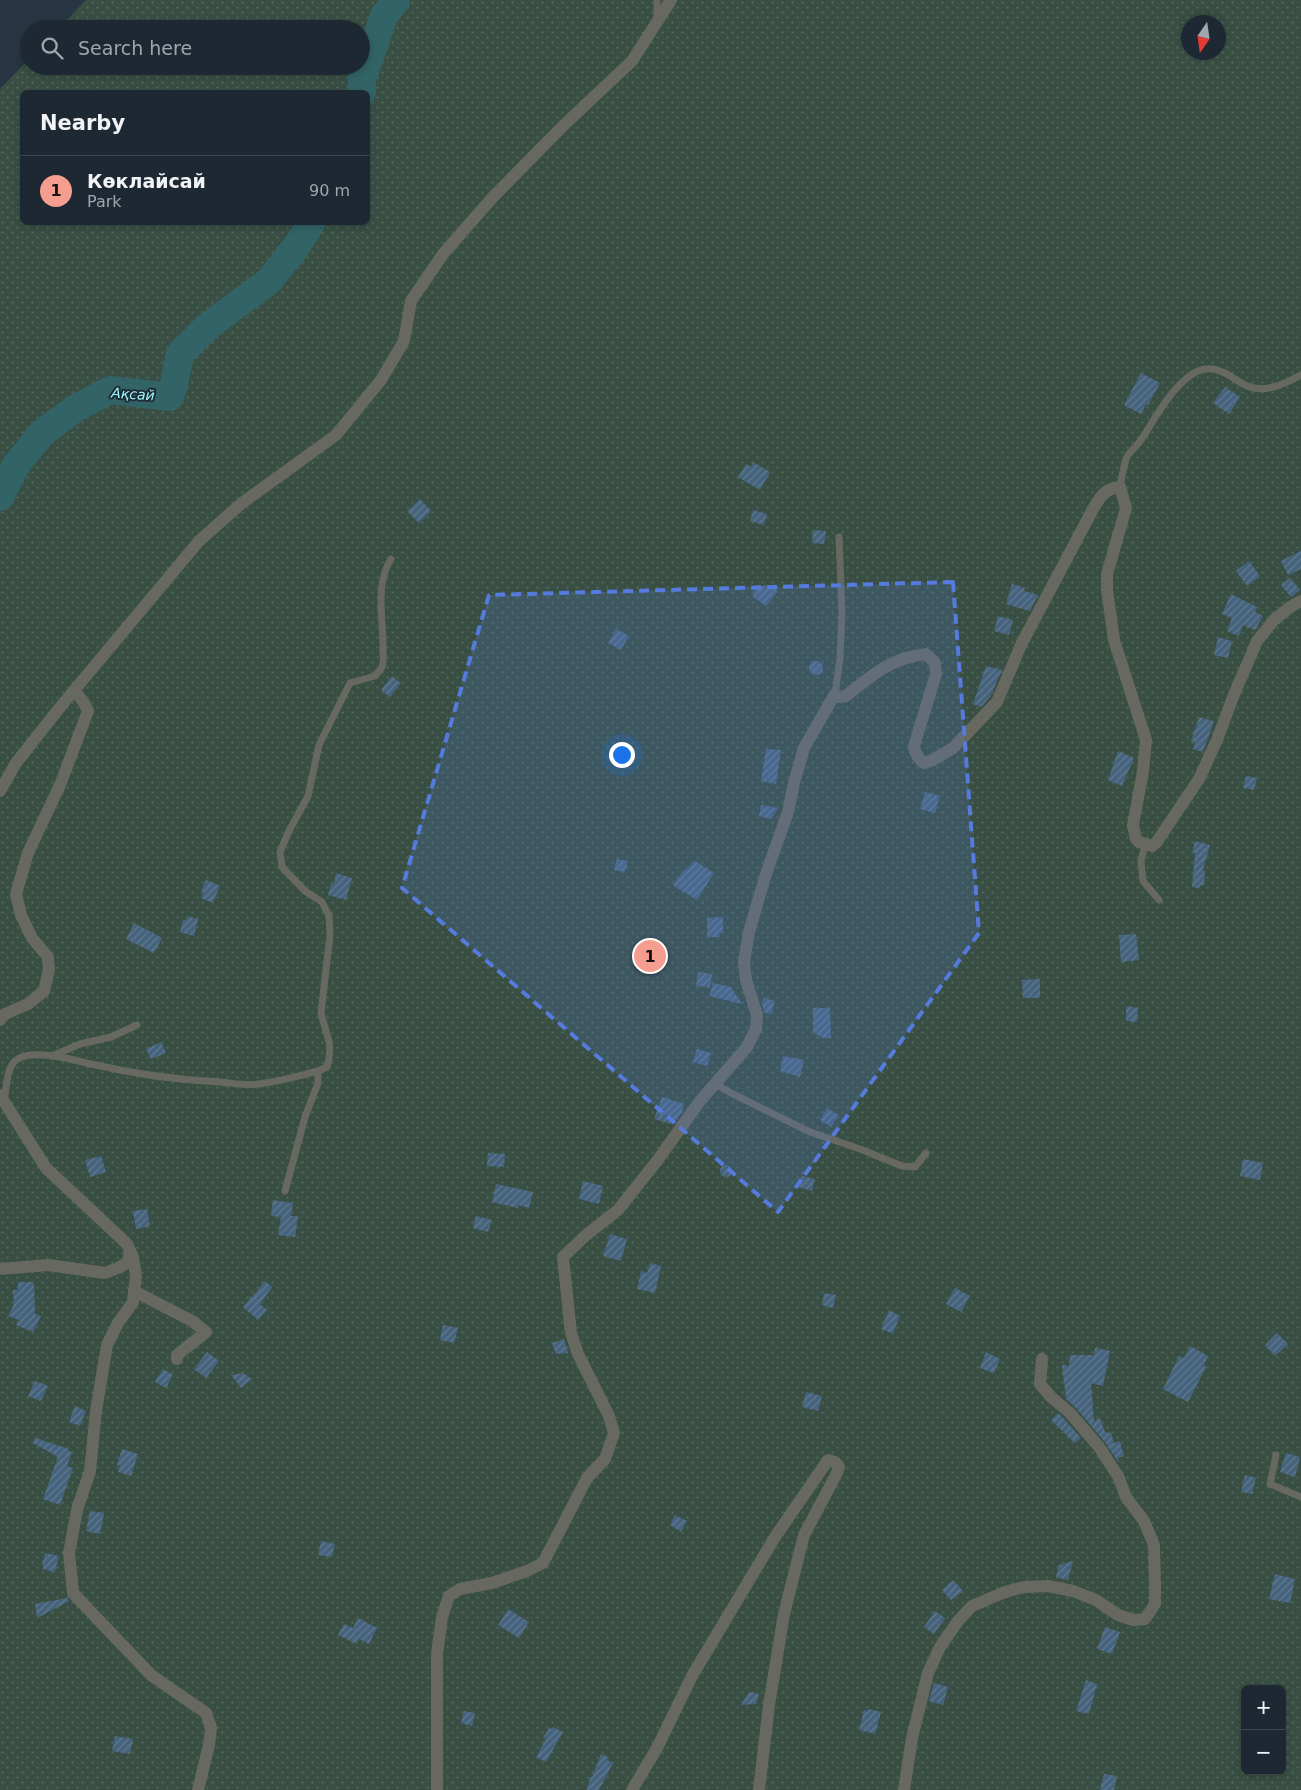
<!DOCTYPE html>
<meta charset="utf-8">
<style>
body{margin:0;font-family:"DejaVu Sans",sans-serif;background:#2b343e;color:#f1f3f6}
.controls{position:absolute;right:15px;bottom:15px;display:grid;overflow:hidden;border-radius:8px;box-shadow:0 2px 8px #0003}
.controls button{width:45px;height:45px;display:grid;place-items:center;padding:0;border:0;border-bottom:1px solid #3c444d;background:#1e2832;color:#f1f3f6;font:25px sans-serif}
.compass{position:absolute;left:1181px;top:15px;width:45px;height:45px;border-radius:50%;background:#1e2832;box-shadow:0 2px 8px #0003;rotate:193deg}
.you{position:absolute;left:621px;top:754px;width:18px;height:18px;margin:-12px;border:4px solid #fff;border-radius:50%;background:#1a73e8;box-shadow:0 0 0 8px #1a73e833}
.badge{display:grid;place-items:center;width:32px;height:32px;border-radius:50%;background:#f59d8e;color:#111;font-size:16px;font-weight:700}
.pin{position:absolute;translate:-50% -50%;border:2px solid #fff;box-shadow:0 1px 5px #0006}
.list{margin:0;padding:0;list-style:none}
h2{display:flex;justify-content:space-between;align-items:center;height:65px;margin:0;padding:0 20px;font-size:21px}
h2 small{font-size:16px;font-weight:400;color:#a1a6ac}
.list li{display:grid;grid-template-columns:32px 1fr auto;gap:15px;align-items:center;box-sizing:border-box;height:70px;padding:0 20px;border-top:1px solid #3c444d}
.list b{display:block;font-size:19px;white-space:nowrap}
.list p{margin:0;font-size:16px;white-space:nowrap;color:#a1a6ac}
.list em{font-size:16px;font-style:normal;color:#a1a6ac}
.icon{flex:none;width:28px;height:28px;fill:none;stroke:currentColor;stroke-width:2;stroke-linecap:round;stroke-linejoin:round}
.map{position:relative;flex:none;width:1301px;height:1790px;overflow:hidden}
.search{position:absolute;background:#1e2832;box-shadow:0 2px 8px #0003;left:20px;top:20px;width:350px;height:55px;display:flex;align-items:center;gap:12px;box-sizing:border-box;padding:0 18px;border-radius:28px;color:#a1a6ac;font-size:19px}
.panel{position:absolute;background:#1e2832;box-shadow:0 2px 8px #0003;left:20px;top:90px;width:350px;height:135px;border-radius:8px}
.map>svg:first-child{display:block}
</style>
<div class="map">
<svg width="1301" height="1790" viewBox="0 0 1301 1790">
<defs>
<pattern id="garden-dots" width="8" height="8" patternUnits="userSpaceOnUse" patternTransform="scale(1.25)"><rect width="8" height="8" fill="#394f44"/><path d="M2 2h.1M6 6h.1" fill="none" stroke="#55685f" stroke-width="1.8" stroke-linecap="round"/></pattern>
<pattern id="building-hatch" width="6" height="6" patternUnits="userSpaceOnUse" patternTransform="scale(1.25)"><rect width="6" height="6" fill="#46637d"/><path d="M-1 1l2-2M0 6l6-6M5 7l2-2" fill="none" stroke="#607990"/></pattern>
</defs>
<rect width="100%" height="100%" fill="#283643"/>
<path fill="url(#garden-dots)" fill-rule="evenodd" d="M86 0H1301V1790H0V89L29 59V66H361V29H58ZM1188 22H1218V52H1188ZM22 92H368V222H22ZM1245 1689H1282V1771H1245Z"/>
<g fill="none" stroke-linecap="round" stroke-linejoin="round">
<g stroke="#326467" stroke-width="28">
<polyline points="362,92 362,79 384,16 396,0"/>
<polyline points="0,497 16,465 42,433 76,408 110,390 170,397 174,384 180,354 208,326 269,281 296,247 312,222"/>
</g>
</g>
<g fill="url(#building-hatch)">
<polygon points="1141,373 1160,383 1148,405 1146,404 1141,414 1124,405"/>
<polygon points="1225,387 1240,397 1229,414 1213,403"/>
<polygon points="753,462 770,472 760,490 738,477 746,464 751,467"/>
<polygon points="420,499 431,511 419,523 407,511"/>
<polygon points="753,510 767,514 764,525 750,521"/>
<polygon points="813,530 826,531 824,544 812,543"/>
<polygon points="1301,551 1301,569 1288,575 1281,561"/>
<polygon points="1249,561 1260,576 1247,586 1236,571"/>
<polygon points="1290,578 1300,590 1291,597 1281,585"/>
<polygon points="1012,584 1025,588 1024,591 1038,595 1030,611 1006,604"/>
<polygon points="758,585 764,586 766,585 771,586 778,591 766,606 753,597 754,590"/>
<polygon points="1231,594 1257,607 1255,612 1263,616 1255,630 1243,625 1239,636 1227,631 1232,618 1222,614"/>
<polygon points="998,616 1013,620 1009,635 994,631"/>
<polygon points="616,629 629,636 621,650 608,643"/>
<polygon points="1218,637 1232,641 1228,658 1214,655"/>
<circle cx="816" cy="668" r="7"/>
<polygon points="986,666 1002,670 990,697 981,707 973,704"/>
<polygon points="392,676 401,683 390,697 381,690"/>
<polygon points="1199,717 1214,721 1203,752 1193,749 1195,742 1191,741"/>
<polygon points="766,749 781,750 776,784 761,781"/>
<polygon points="1118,751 1134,758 1122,786 1108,780"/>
<polygon points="1246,776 1257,778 1254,790 1243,788"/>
<polygon points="925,792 940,796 935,813 920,809"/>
<polygon points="761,805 778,808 771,819 759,816"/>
<polygon points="1195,841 1210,845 1203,870 1205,871 1204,886 1200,885 1199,888 1192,887 1195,853 1192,853"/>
<polygon points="617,859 628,861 625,872 614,870"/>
<polygon points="695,861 714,873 697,900 673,885 682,872"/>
<polygon points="336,873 352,878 346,900 328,895 331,884 334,884"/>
<polygon points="206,880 220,886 213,903 201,898 204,892 201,891"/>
<polygon points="187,916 198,919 194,936 180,932 183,920 186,920"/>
<polygon points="723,917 723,933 719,933 720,937 707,937 707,918"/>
<polygon points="134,923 162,938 154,953 126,939"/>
<polygon points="1136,934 1139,960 1121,962 1119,935"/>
<polygon points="698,972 712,974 710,987 696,986"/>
<polygon points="1040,979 1040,998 1023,998 1022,980"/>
<polygon points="713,983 731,987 742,1004 709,996"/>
<polygon points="764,998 775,1001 771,1014 765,1013 762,1005"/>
<polygon points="1126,1006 1138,1008 1137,1022 1126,1021"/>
<polygon points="813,1008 830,1008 831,1038 823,1038 813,1032"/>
<polygon points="161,1042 166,1053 151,1059 146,1049"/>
<polygon points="697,1049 711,1053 707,1066 693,1062"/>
<polygon points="783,1056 804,1060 800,1077 780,1071"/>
<polygon points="662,1097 684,1104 682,1112 676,1120 673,1119 671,1124 654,1119"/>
<polygon points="827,1108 839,1115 831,1127 820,1120"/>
<polygon points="488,1153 505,1154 504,1167 487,1166"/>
<polygon points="101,1156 106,1172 90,1177 85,1160"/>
<polygon points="1243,1159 1263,1163 1260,1180 1240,1176"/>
<circle cx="726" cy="1171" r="6"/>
<polygon points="802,1176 815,1179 812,1191 798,1187"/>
<polygon points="583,1181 603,1186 599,1204 579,1199"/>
<polygon points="496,1184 533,1192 529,1208 518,1205 517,1208 492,1202"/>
<polygon points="273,1200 293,1203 291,1216 298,1216 295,1237 278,1235 281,1217 271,1216"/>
<polygon points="147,1209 150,1226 136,1229 133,1211"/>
<polygon points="476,1216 492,1220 488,1232 473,1228"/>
<polygon points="610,1234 627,1239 621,1261 603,1256"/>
<polygon points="650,1263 661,1266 655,1293 637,1289 641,1271 647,1273"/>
<polygon points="265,1281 272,1287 260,1304 267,1310 258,1320 243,1307 249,1300 250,1296 252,1297"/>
<polygon points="18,1282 34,1282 35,1314 41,1316 33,1332 16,1325 19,1320 8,1316 14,1304 13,1290 18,1290"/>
<polygon points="955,1288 970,1296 961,1312 946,1304"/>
<polygon points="824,1293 836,1295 833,1308 822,1305"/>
<polygon points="889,1310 900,1316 893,1334 881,1329"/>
<polygon points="443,1325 458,1328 454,1343 440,1340"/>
<polygon points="1277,1333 1288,1344 1275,1356 1265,1345"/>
<polygon points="564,1339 568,1353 556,1354 552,1343"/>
<polygon points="1190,1346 1208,1356 1204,1365 1206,1367 1188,1402 1163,1389 1179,1356 1184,1358"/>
<polygon points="1095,1348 1110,1351 1103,1386 1091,1383 1094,1421 1100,1418 1105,1432 1111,1433 1114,1443 1120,1441 1124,1456 1118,1458 1119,1463 1105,1442 1076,1408 1066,1399 1062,1365 1069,1366 1070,1355 1094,1355"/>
<polygon points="207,1352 219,1361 206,1378 194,1369"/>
<polygon points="986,1352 1000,1359 994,1373 980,1368"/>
<polygon points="163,1369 173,1375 166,1388 155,1382"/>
<polygon points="243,1373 252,1379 241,1388 231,1375"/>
<polygon points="35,1381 48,1386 41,1401 28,1396"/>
<polygon points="806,1392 822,1396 818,1411 802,1407"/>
<polygon points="75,1406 86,1411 80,1426 69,1422"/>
<polygon points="1058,1413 1064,1419 1081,1438 1075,1443 1051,1420"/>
<polygon points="35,1438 69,1449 68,1451 72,1452 67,1466 73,1468 60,1505 43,1499 58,1457 33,1443"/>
<polygon points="122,1449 138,1454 131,1476 118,1472 120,1466 117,1465"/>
<polygon points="1286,1453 1300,1457 1295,1477 1280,1472"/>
<polygon points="1245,1475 1256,1478 1252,1494 1241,1492"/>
<polygon points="90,1511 104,1513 100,1534 86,1531"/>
<polygon points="675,1515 687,1521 681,1532 670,1525"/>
<polygon points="321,1541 335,1544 332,1557 318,1555"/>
<polygon points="45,1553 59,1556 55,1572 43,1569 43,1566 42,1566"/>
<polygon points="1073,1561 1068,1580 1056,1577 1059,1565"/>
<polygon points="1275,1574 1295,1579 1290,1603 1269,1599"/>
<polygon points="953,1580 963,1591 951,1600 942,1590"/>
<polygon points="67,1598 69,1601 37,1618 35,1604"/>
<polygon points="508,1609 529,1622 519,1638 498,1625"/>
<polygon points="935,1611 945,1618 934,1634 924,1627"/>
<polygon points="358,1618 377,1628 369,1644 359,1639 357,1644 338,1635 344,1624 353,1628"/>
<polygon points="1105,1627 1120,1632 1112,1654 1097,1649"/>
<polygon points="1086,1680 1097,1684 1089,1714 1076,1711"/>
<polygon points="934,1683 948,1687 943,1705 929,1701"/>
<polygon points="749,1692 759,1694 756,1704 741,1705"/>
<polygon points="868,1709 881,1712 875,1734 859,1730 864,1710 868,1711"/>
<polygon points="464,1711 475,1713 472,1726 461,1723"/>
<polygon points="553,1727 563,1732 546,1762 536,1757 546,1739 543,1738 549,1728 552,1729"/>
<polygon points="115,1736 133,1739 130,1754 112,1751"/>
<polygon points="601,1754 608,1757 607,1760 613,1763 599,1790 587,1790 590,1777 592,1777"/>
<polygon points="1104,1774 1117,1776 1114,1790 1100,1790"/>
</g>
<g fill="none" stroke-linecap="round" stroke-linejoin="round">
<g stroke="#676960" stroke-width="7">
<polyline points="657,19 657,0"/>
<path d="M1120 487C1122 478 1123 466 1127 457 1130 451 1137 446 1141 440 1155 419 1179 372 1206 369 1222 367 1234 380 1247 386 1266 394 1285 383 1301 375"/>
<polyline points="835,694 840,658 842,612 839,537"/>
<polyline points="1145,845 1141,861 1143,881 1159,900"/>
<polyline points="52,1056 80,1044 111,1037 137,1025"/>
<path d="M318 1071 327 1067C334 1041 326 1037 321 1013L330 935 329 916 322 902 305 891 282 867 280 852 289 831 308 796 319 745 350 683 375 676C377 673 381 670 382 667 384 662 383 656 383 651 384 621 374 586 391 559"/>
<polyline points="715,1084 733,1094 810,1132 860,1149 902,1166 915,1167 926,1153"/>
<path d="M4 1100C7 1088 6 1068 16 1060 33 1048 73 1060 91 1064 134 1074 176 1080 220 1082 232 1083 246 1086 258 1084 278 1082 298 1076 318 1071V1083L305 1117 285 1191"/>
<polyline points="1276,1455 1270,1484 1301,1497"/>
</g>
<g stroke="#676960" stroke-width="12">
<polyline points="0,791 16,763 61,706 199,541 242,503 336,435 381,380 404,341 411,301 443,254 493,197 564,125 632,61 671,0"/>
<polyline points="0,1020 5,1014 28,1004 44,991 49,970 48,957 32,938 21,915 16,894 28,853 60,785 88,711 84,703 75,691"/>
<polyline points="0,1095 46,1168 127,1244 133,1257 136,1276 133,1302 118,1323 107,1345 96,1411 90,1471 77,1510 69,1553 73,1593 151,1675 206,1713 211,1728 209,1745 198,1790"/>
<polyline points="0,1269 48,1265 105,1273 118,1268 128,1262 130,1252"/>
<polyline points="134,1291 192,1321 206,1332 177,1355 177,1359"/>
<path d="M437 1790V1654L442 1617 449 1596 460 1589 492 1583 527 1571 543 1563 587 1478 605 1459 614 1433 609 1416 578 1354 571 1333 563 1257 585 1236 618 1210 657 1161 700 1101 747 1047 756 1029 757 1015 746 980 744 962 749 932 766 874 788 812 794 783 804 748 835 694 839 697 846 696C873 674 891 658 926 654L935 663 936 674 914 746C915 754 918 759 924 763L933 760 953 748 997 702 1021 645 1093 509C1101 496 1104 489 1120 487L1126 508 1107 574V590L1114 640 1146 740 1143 771 1133 825 1136 839 1139 842 1152 846 1156 843 1199 779 1217 740 1233 697 1257 641 1274 620 1290 607 1301 601"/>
<polyline points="632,1790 657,1748 692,1676 775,1537 828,1460 835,1462 839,1467 836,1475 804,1535 784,1614 769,1705 759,1790"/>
<polyline points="904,1790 912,1738 928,1673 940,1647 958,1621 972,1606 1005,1592 1024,1587 1048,1586 1073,1591 1096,1600 1118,1615 1133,1620 1145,1619 1155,1604 1155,1585 1154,1545 1144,1521 1126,1497 1118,1476 1099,1447 1070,1413 1051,1397 1040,1384 1042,1359"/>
</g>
</g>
<path fill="#567bde" fill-opacity="0.2" stroke="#567bde" stroke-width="4" stroke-dasharray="10 6" stroke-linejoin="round" d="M953 582 979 933 778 1212 402 888 489 595Z"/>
<g text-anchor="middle" stroke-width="4" stroke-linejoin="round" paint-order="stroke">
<g font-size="14" font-style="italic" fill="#9ef6fa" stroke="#1e2c38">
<text transform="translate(133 394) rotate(4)" y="5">Ақсай</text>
</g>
</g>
</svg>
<div class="controls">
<button>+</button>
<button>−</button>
</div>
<svg class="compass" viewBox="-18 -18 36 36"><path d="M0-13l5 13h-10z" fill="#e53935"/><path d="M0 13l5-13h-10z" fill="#a1a6ac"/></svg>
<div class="you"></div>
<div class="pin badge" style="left:650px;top:956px">1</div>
<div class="search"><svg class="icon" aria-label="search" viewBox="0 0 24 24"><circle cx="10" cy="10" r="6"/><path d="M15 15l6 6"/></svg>Search here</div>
<section class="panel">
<h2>Nearby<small></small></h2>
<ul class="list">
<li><span class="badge">1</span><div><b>Көклайсай</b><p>Park</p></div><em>90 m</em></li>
</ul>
</section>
</div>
